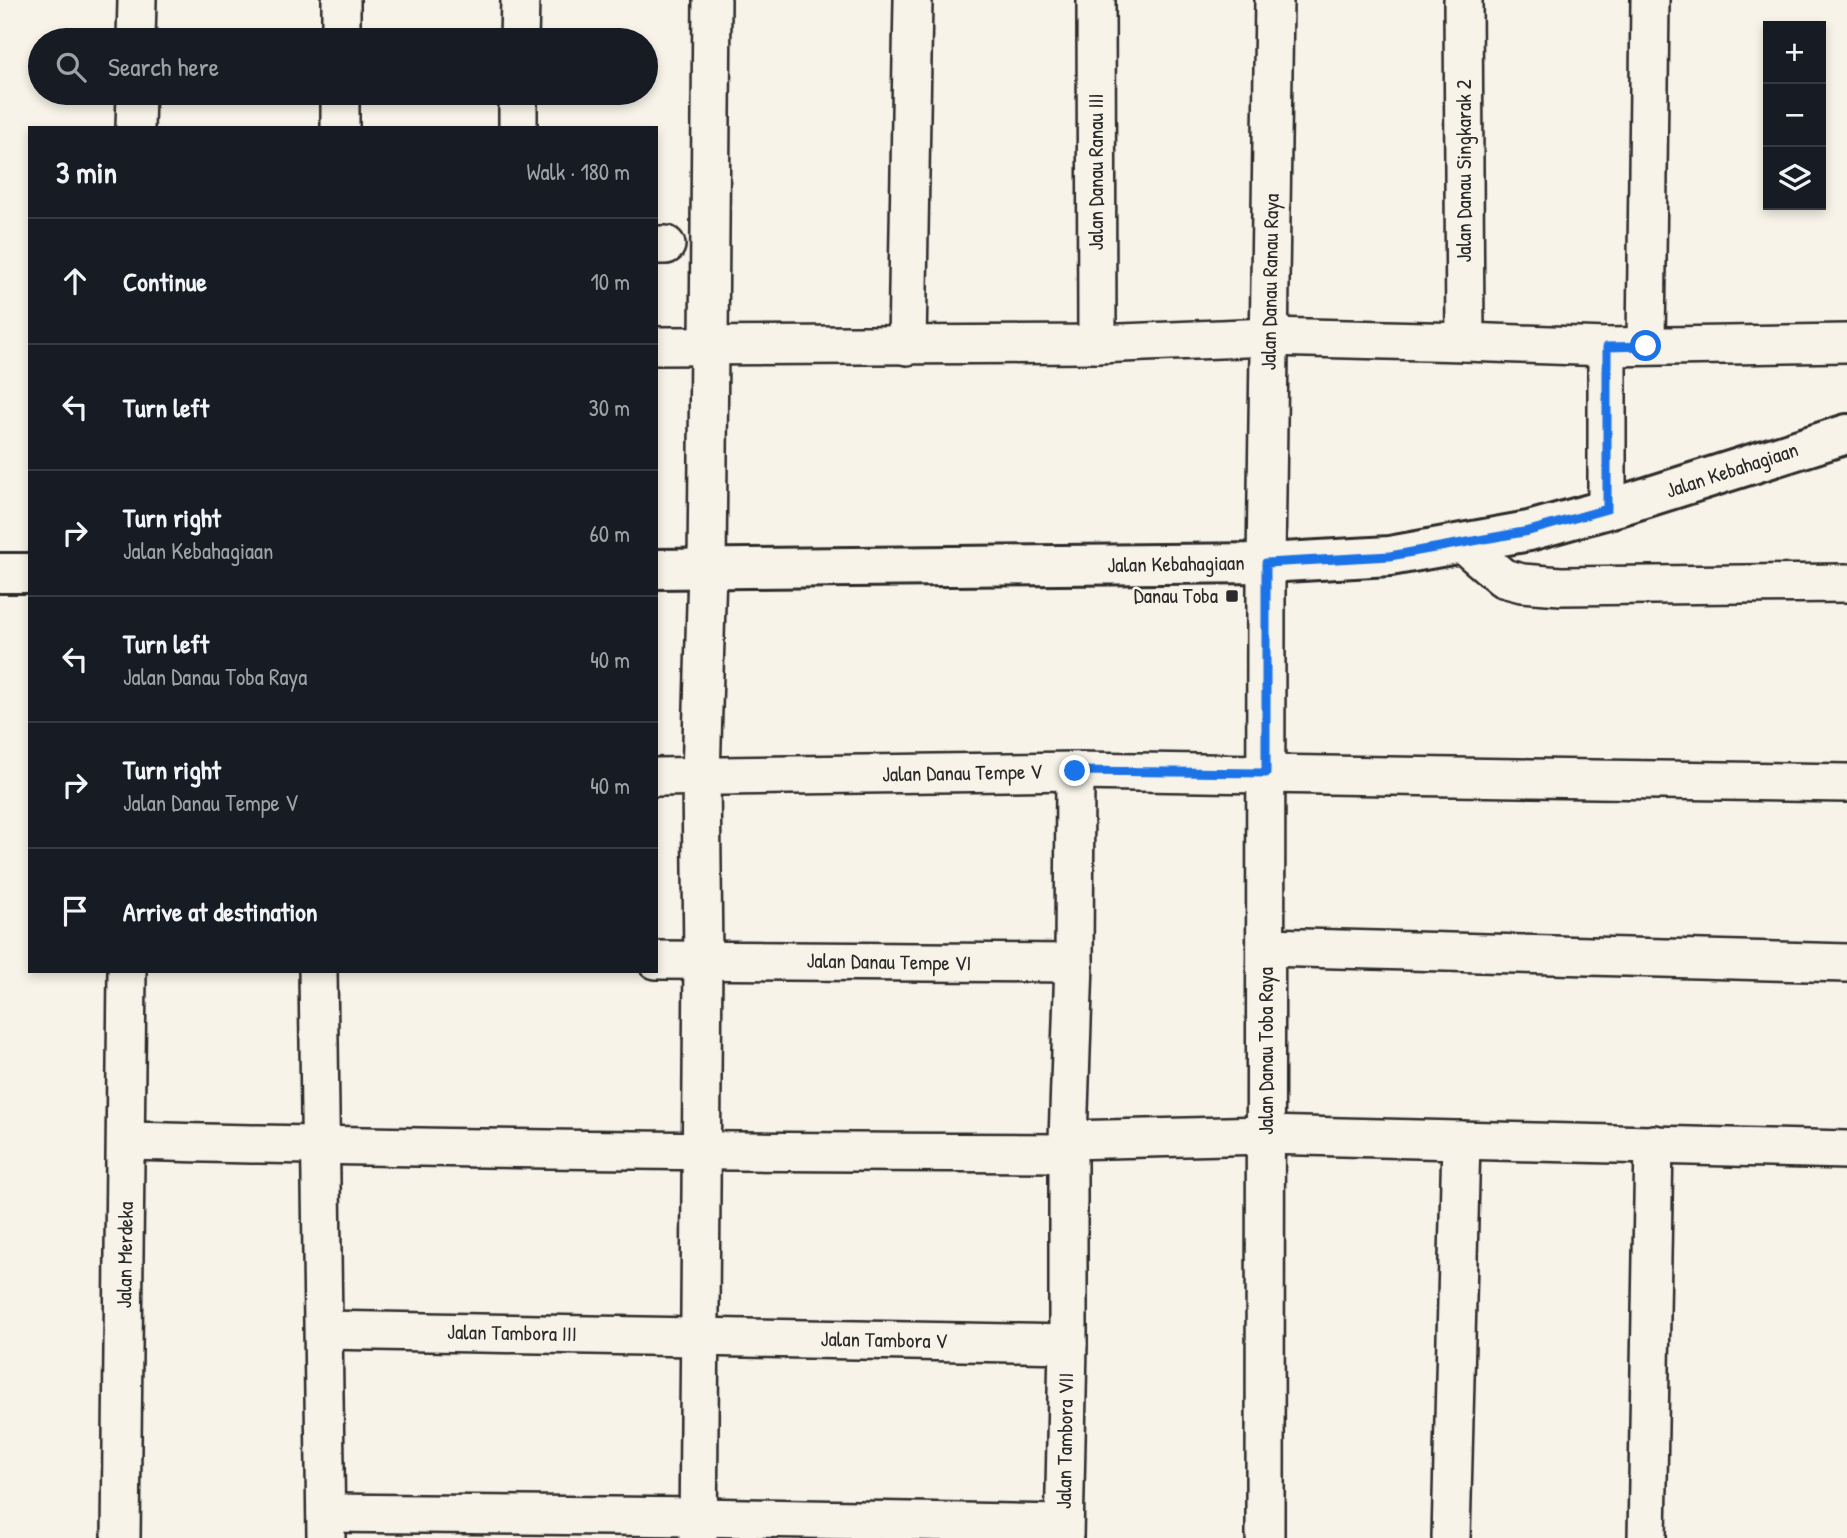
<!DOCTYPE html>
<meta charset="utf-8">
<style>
body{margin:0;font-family:"Patrick Hand",sans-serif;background:#242831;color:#f1f3f6}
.controls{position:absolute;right:21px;top:21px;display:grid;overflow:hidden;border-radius:0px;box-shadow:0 4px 10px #0003}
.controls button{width:63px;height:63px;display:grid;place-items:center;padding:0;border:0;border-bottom:2px solid #363941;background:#171b24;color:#f1f3f6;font:35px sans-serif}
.stop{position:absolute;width:21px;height:21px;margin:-16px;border:5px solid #1a73e8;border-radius:50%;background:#fff}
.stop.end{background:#1a73e8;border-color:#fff;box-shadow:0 2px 7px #0008}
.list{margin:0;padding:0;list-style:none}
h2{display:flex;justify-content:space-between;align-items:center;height:91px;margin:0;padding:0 28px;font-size:30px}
h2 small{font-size:23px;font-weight:400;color:#9ea1a6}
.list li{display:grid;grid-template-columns:46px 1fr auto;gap:21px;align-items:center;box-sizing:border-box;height:126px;padding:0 28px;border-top:2px solid #363941}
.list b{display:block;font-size:26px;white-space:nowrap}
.list p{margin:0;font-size:23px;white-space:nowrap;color:#9ea1a6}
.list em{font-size:23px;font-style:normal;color:#9ea1a6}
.icon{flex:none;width:38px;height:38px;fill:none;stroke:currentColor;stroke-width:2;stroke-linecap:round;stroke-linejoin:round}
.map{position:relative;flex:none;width:1847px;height:1538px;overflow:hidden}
.search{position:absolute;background:#171b24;box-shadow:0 4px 10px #0003;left:28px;top:28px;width:630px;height:77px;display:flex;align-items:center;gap:18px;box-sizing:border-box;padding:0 24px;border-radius:38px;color:#9ea1a6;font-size:26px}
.panel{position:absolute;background:#171b24;box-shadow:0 4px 10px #0003;left:28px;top:126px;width:630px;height:847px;border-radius:0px}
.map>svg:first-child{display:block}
</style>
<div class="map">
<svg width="1847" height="1538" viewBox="0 0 1847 1538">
<rect width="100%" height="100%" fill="#f7f3e8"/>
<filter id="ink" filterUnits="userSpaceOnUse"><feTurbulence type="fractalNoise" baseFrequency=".0143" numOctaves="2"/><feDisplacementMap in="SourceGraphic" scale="14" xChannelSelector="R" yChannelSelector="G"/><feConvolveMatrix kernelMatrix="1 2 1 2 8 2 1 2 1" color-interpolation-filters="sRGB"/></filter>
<g filter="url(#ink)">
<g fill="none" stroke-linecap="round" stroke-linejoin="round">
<g stroke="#2b2b2b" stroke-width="42">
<g id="minor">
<polyline points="1096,0 1097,344"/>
<polyline points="1463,0 1465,342"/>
<polyline points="136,40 137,0"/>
<polyline points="341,40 341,0"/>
<polyline points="519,40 520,0"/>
<polyline points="135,128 136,93"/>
<polyline points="340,128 340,93"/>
<polyline points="518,128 518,93"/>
<polyline points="656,245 666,245"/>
<polyline points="656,346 1097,344 1269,337 1465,342 1607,347 1847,343"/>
<polyline points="907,346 913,0"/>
<polyline points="1646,346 1650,0"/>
<polyline points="1607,347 1607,509"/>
<polyline points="1462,543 1503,578 1522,583 1561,586 1847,583"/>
<polyline points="656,777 1075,771 1847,783"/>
<polyline points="1266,947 1847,963"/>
<polyline points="656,960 1074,963"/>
<polyline points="318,971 326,1537"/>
<polyline points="1068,1140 1265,1135 1847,1150"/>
<path d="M126 1141C440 1149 754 1152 1068 1153"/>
<polyline points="324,1330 1068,1344"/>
<polyline points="326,1513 698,1517 1063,1524"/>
<polyline points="121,1538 127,971"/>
<polyline points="698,1538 703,960 701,777 707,569 712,0"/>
<polyline points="1064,1538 1068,1344 1068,1140 1074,963 1075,771"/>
<polyline points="1265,1538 1266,563 1274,0"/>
<polyline points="1451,1538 1461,1140"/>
<polyline points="1647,1538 1654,1144"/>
</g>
</g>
<g stroke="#2b2b2b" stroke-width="44">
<g id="tertiary">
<polyline points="656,569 1266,563 1390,556 1529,531 1622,505 1847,434"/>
<polyline points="0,573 30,573"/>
</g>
</g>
<use href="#minor" stroke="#f7f3e8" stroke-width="37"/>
<use href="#tertiary" stroke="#f7f3e8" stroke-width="38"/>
</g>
</g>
<g fill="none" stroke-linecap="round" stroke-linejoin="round" filter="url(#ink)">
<polyline stroke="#1a73e8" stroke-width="9" points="1075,771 1266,773 1266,563 1390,556 1529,531 1607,509 1607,347 1646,346"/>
</g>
<rect fill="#2b2b2b" stroke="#f7f3e8" stroke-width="2.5" x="1225" y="589" width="14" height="14" rx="3.5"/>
<g text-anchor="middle" stroke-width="5" stroke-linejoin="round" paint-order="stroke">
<g font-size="21" fill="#2b2b2b" stroke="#f7f3e8">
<text transform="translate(1464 171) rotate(-90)" y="7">Jalan Danau Singkarak 2</text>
<text transform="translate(1096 172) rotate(-90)" y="7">Jalan Danau Ranau III</text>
<text transform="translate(1270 282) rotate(-89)" y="7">Jalan Danau Ranau Raya</text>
<text transform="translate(1732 470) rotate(-18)" y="7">Jalan Kebahagiaan</text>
<text transform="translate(1176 564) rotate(-1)" y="7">Jalan Kebahagiaan</text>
<text transform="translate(962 773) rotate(-1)" y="7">Jalan Danau Tempe V</text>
<text transform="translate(889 962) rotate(1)" y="7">Jalan Danau Tempe VI</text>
<text transform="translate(1266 1051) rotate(-90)" y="7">Jalan Danau Toba Raya</text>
<text transform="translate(125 1255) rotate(-89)" y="7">Jalan Merdeka</text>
<text transform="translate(512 1333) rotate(1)" y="7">Jalan Tambora III</text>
<text transform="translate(884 1340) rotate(1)" y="7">Jalan Tambora V</text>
<text transform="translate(1065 1441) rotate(-89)" y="7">Jalan Tambora VII</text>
</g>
<g font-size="21" fill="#2b2b2b" stroke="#f7f3e8" text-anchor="end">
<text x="1218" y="603">Danau Toba</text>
</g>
</g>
</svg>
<div class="controls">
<button>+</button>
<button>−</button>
<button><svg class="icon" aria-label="layers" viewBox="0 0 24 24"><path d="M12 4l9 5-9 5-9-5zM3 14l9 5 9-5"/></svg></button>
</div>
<div class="stop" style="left:1646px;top:346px"></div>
<div class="stop end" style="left:1075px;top:771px"></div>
<div class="search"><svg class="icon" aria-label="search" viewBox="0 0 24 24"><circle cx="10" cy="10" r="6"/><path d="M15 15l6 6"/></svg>Search here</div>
<section class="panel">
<h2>3 min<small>Walk · 180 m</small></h2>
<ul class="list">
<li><svg class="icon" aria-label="ahead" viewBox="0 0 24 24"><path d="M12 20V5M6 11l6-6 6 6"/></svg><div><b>Continue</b></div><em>10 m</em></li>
<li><svg class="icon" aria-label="left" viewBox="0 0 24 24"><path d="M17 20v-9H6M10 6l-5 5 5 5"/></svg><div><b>Turn left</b></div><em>30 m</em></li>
<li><svg class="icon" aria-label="right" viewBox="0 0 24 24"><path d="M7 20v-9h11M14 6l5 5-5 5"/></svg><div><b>Turn right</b><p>Jalan Kebahagiaan</p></div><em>60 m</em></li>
<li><svg class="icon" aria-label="left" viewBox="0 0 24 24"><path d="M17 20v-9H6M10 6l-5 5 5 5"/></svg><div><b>Turn left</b><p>Jalan Danau Toba Raya</p></div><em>40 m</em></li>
<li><svg class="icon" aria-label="right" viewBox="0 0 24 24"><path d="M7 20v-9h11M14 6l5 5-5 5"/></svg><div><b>Turn right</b><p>Jalan Danau Tempe V</p></div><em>40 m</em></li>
<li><svg class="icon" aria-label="arrive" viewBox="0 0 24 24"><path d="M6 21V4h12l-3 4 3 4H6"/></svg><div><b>Arrive at destination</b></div></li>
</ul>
</section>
</div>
